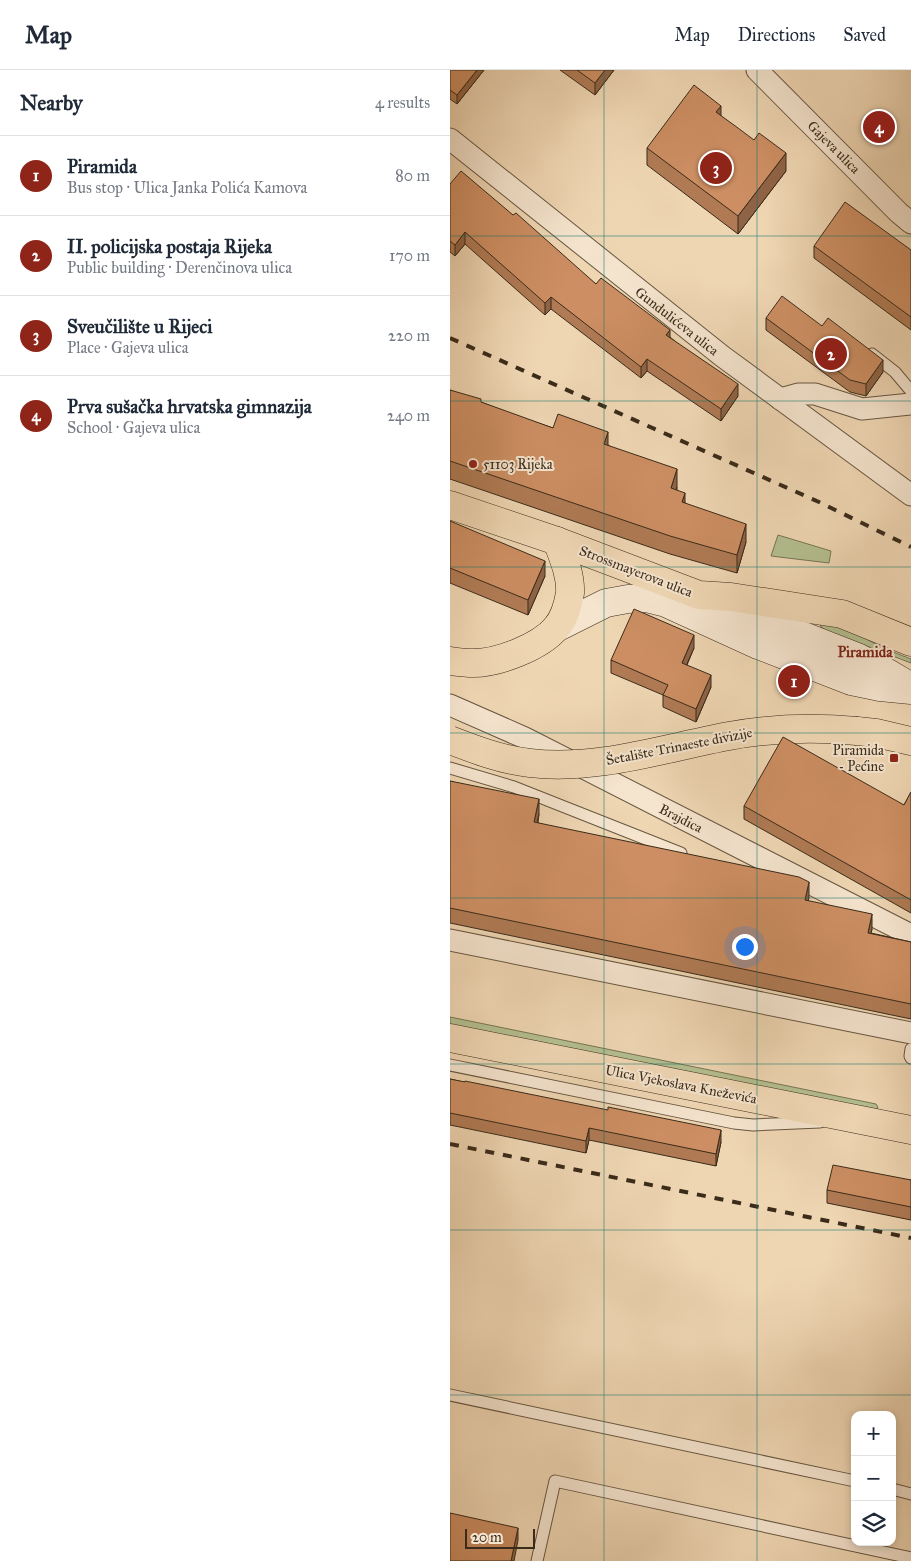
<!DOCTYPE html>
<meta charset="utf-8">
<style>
body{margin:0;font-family:"IM FELL Great Primer",serif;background:#f2f2f3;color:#1f2937}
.controls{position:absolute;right:15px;bottom:15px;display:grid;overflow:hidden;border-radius:10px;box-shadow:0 2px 8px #0003}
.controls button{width:45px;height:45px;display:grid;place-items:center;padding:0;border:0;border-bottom:1px solid #e0e1e3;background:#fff;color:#1f2937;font:25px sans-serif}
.scale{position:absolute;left:15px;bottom:12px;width:70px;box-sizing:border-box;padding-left:5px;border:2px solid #3a2b1a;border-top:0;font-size:14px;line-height:18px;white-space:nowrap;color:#3a2b1a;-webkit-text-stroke:4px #f5e4ce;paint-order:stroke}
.you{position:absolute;left:294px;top:876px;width:18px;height:18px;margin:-12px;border:4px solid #fff;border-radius:50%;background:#1a73e8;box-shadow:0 0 0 8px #1a73e833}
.badge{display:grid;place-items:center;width:32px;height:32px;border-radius:50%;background:#8f2418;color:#fff;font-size:16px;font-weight:700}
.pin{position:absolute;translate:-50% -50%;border:2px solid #fff;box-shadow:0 1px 5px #0006}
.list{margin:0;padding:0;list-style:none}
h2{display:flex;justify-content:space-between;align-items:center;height:65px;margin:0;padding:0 20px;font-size:21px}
h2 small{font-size:16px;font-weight:400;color:#747a83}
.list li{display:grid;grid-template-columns:32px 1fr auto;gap:15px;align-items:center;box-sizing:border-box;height:80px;padding:0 20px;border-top:1px solid #e0e1e3}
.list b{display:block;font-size:19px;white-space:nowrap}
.list p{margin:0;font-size:16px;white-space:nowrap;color:#747a83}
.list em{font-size:16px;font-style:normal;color:#747a83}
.icon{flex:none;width:28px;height:28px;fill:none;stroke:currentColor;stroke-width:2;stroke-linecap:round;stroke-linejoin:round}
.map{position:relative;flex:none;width:461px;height:1491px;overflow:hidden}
header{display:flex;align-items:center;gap:30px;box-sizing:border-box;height:70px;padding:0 25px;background:#fff;border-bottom:1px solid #e0e1e3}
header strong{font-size:24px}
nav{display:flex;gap:28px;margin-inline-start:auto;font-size:18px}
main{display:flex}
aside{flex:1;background:#fff}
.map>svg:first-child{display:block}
</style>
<header>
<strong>Map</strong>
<nav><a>Map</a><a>Directions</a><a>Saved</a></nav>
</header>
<main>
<aside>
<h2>Nearby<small>4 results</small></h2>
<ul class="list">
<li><span class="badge">1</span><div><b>Piramida</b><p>Bus stop · Ulica Janka Polića Kamova</p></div><em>80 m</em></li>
<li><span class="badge">2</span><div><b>II. policijska postaja Rijeka</b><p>Public building · Derenčinova ulica</p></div><em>170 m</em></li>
<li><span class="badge">3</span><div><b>Sveučilište u Rijeci</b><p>Place · Gajeva ulica</p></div><em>220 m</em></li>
<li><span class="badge">4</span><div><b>Prva sušačka hrvatska gimnazija</b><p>School · Gajeva ulica</p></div><em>240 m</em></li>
</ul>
</aside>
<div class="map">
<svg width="461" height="1491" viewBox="0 0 461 1491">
<rect width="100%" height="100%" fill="#efd6b3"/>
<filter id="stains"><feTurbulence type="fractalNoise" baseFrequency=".004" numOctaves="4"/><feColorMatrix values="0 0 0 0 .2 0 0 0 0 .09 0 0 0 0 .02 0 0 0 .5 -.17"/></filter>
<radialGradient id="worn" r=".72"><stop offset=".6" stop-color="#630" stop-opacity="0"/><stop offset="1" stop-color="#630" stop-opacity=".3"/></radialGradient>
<g fill="#b4bf90" stroke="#777555">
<polygon points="328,465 381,481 379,493 321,486"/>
<path d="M370 554C393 554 409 566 428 575 439 580 450 585 461 589V593L377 561 371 557Z"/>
<polygon points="0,947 426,1034 428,1037 427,1039 424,1040 0,955"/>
</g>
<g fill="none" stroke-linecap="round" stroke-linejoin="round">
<g stroke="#675640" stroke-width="13">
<g id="service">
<polyline points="422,284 445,302 461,321"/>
<polyline points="0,698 64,717 231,783"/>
<polyline points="461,979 460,986 461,988"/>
<polyline points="0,995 284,1053 303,1055 370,1052"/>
<polyline points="0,1325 405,1411"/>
<polyline points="442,1419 461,1424"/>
<polyline points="87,1491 105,1411 461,1488"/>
</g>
</g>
<g stroke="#675640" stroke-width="23">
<g id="minor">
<polyline points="307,0 449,143 461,153"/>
<polyline points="0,69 272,286 461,425"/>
<polyline points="330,329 348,324 365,324 412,339 461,334"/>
<polyline points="0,635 75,668 461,865"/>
<polyline points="0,870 461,963"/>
</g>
</g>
<g stroke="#3a2b1a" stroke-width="29">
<g id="secondary">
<polyline points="259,529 407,587 436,602 458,615"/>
<polyline points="106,558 156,533 178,529 196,528 216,533 308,575 401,611 430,617 461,620"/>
</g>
</g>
<g stroke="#3a2b1a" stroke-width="29">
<g id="primary">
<polyline points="0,435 107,471 249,525 281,527 392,544 461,572"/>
<path d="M0 591C8 592 15 593 23 593 48 593 90 577 106 558 114 549 118 535 120 523 121 505 113 487 107 471"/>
<polyline points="407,661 426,663 461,671"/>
<polyline points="0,968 461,1060"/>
</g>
</g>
<use href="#service" stroke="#f5e4ce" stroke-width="11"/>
<use href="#minor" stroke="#f5e4ce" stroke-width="21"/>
<use href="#secondary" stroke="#f5e4ce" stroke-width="28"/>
<use href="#primary" stroke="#efd6b3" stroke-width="28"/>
<g stroke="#3a2b1a" stroke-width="4" stroke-dasharray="9 9" stroke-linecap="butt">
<polyline points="0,268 369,432 461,477"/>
<polyline points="0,1074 461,1168"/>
</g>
<g stroke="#3a2b1a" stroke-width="29" stroke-linecap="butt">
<path id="primary-bridge" d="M0 670C26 680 52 690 80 693 147 701 214 678 279 666 322 658 363 657 407 661"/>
</g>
<use href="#primary-bridge" stroke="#efd6b3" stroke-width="28"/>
</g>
<g fill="#af7a54" stroke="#3a2b1a">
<polygon points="0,0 34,0 7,34 0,29"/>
<polygon points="110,0 164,0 145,25"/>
<polygon points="271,46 336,101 288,164 197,95 197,78"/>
<polygon points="0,114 146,214 220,267 288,326 271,351 197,301 191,308 101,239 95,245 15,174 5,186 0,182"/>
<polygon points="364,176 461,180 461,260 364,188"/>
<polygon points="316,248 372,256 433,302 416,326 400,322 316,260"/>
<polygon points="0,320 64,345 103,358 158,375 227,417 227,420 235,433 296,472 287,503 220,484 0,409"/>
<polygon points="0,451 95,506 78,545 0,513"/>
<polygon points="244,578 237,595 261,617 246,652 213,637 213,625 161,603 161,590"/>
<polygon points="0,711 89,744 88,753 359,827 358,831 422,859 421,863 461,872 461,949 0,853"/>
<polygon points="461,722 461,843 294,749 294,736 454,735"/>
<polygon points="0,1009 271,1072 266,1096 139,1070 136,1083 0,1055"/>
<polygon points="461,1110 461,1150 377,1133 377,1120"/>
</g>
<g fill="#8f6345" stroke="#3a2b1a">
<polygon points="27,0 34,0 7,34 7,25"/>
<polygon points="155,0 164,0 145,25 145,13"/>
<polygon points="271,36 271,53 266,42"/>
<polygon points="336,83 336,101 288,164 288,146"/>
<polygon points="15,162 15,174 5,186 5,175"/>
<polygon points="101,227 101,239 95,245 95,233"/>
<polygon points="220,260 220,272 216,265"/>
<polygon points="197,289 197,301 191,308 191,297"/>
<polygon points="433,290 433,302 416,326 416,314"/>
<polygon points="288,314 288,326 271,351 271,339"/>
<polygon points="158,362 158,380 154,374"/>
<polygon points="227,399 227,417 221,436 221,418"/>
<polygon points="235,423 235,441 232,432"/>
<polygon points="296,454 296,472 287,503 287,485"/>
<polygon points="95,491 95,506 78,545 78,530"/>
<polygon points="244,565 244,578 232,605 232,593"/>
<polygon points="261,605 261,617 246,652 246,639"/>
<polygon points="89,729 89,744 84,767 84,752"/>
<polygon points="359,812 359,827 355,845 355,830"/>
<polygon points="422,844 422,859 418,877 418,863"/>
<polygon points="139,1058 139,1070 136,1083 136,1071"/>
<polygon points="271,1060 271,1072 266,1096 266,1084"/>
<polygon points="68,1458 68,1470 64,1491 61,1491"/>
</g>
<g fill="#cc8e62" stroke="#3a2b1a">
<polygon points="0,0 27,0 7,25 0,20"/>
<polygon points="127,0 155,0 145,13"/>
<polygon points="244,15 271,36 266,42 288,58 304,70 309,63 336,83 288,146 197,78"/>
<polygon points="11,101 63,145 66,143 146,214 151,208 220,260 216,265 288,314 271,339 197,289 191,297 101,227 95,233 15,162 5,175 0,171 0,114"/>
<polygon points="395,132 461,180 461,247 364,176"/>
<polygon points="332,226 372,256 378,248 433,290 416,314 400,310 316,248"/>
<polygon points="0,320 31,329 31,332 103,358 108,344 158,362 154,374 227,399 221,418 235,423 232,432 296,454 287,485 220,466 0,391"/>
<polygon points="0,451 95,491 78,530 0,498"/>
<polygon points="184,539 244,565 232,593 261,605 246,639 213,625 218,615 161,590"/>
<polygon points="333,667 454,735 461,722 461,830 294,736"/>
<polygon points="0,711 89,729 84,752 349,807 359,812 355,830 422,844 418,863 461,872 461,934 0,838"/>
<polygon points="0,1009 15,1012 15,1011 158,1040 158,1037 271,1060 266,1084 139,1058 136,1071 0,1043"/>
<polygon points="383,1095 461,1110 461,1137 377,1120"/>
<polygon points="0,1443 68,1458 61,1491 0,1491"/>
</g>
<path fill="none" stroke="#0f766e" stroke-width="1" stroke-opacity="0.55" d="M154 0V1491M307 0V1491M0 166H461M0 331H461M0 497H461M0 663H461M0 828H461M0 994H461M0 1160H461M0 1325H461"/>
<g fill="#8f2418" stroke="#f5e4ce" stroke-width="2">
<circle cx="23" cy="394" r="5"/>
<rect x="439" y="683" width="10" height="10" rx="2.5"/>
</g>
<g text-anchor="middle" stroke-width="4" stroke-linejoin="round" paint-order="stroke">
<g font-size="14" fill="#3a2b1a" stroke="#f5e4ce">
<text transform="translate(384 77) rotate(45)" y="5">Gajeva ulica</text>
<text transform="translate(227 251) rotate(38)" y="5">Gundulićeva ulica</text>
<text transform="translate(186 501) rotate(21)" y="5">Strossmayerova ulica</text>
<text transform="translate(229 676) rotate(-11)" y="5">Šetalište Trinaeste divizije</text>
<text transform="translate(231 748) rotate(27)" y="5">Brajdica</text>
<text transform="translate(231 1014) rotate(11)" y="5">Ulica Vjekoslava Kneževića</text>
</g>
<g font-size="14" fill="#3a2b1a" stroke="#f5e4ce" text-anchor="start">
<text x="33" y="399">51103 Rijeka</text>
<text x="434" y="685" text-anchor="end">Piramida<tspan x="434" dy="16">- Pećine</tspan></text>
</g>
<g font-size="15" font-weight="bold" fill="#7a1f14" stroke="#f5e4ce">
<text x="415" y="587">Piramida</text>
</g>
</g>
<rect width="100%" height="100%" filter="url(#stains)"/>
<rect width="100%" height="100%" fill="url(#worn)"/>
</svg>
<div class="controls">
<button>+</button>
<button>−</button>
<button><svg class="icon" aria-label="layers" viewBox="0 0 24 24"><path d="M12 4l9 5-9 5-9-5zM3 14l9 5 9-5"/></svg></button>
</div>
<div class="scale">20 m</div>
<div class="you"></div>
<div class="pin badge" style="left:344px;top:611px">1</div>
<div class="pin badge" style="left:381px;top:284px">2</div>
<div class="pin badge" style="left:266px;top:98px">3</div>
<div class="pin badge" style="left:429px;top:57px">4</div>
</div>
</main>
